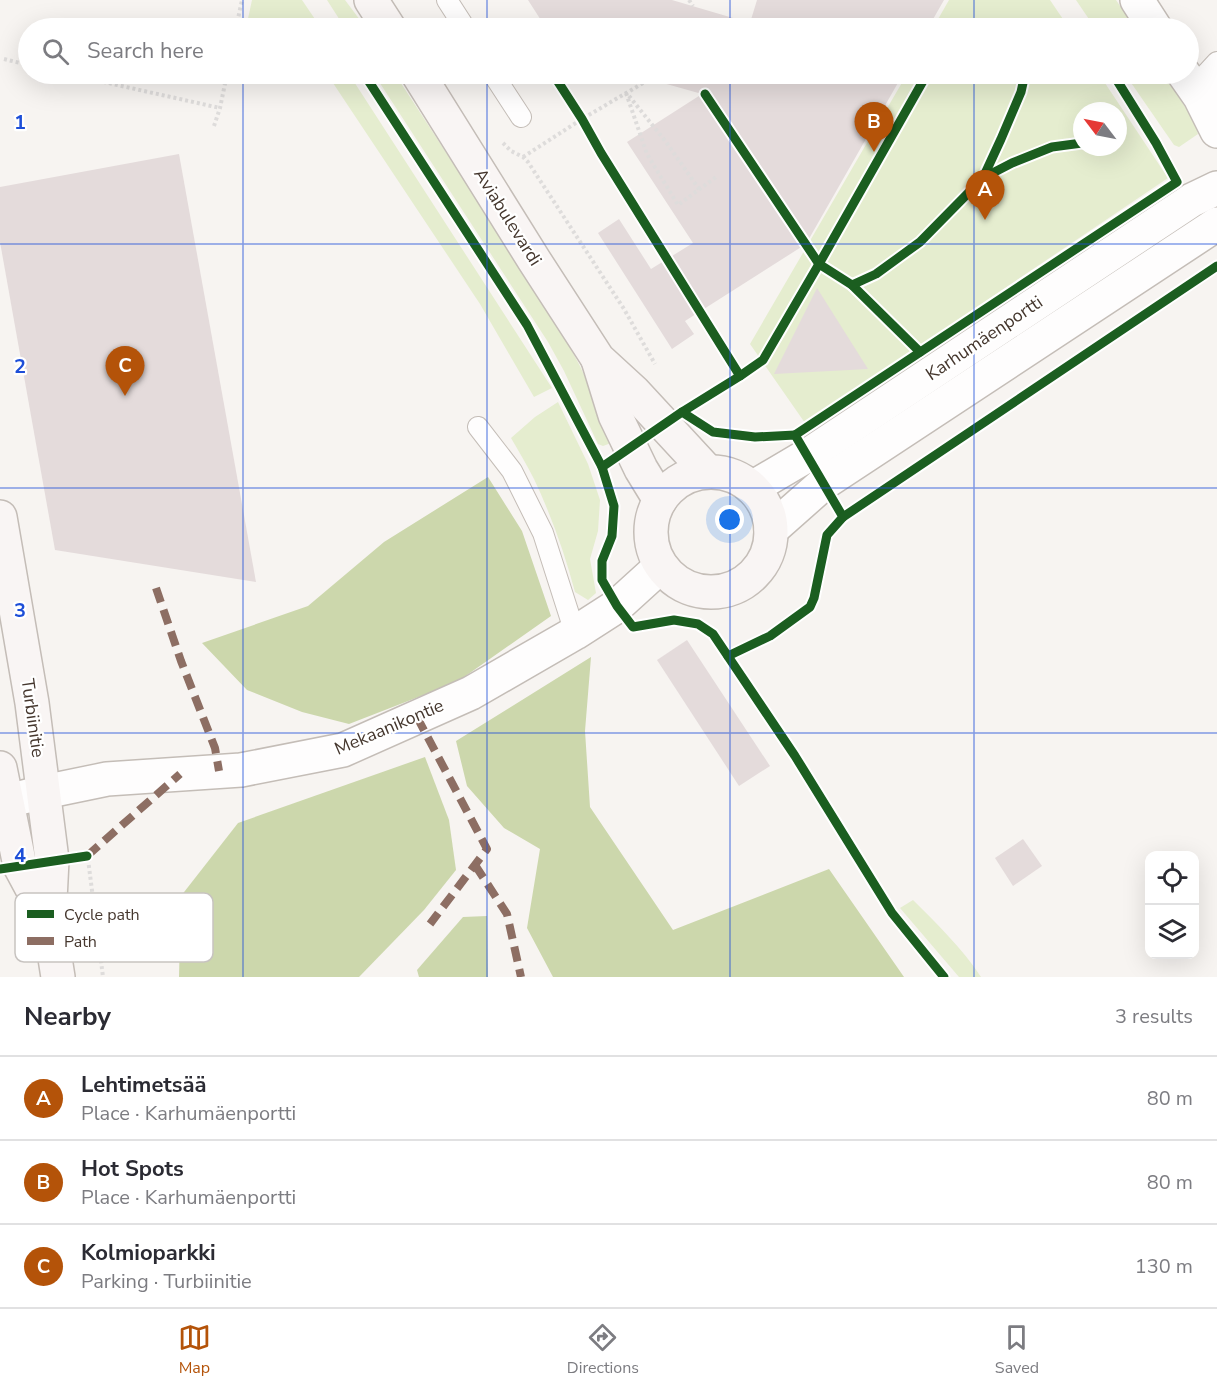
<!DOCTYPE html>
<meta charset="utf-8">
<style>
body{margin:0;font-family:"Nunito Sans",sans-serif;background:#f2f2f3;color:#2b2b33}
.controls{position:absolute;right:18px;bottom:18px;display:grid;overflow:hidden;border-radius:12px;box-shadow:0 6px 24px #0002}
.controls button{width:54px;height:54px;display:grid;place-items:center;padding:0;border:0;border-bottom:2px solid #e1e1e2;background:#fff;color:#2b2b33;font:30px sans-serif}
.compass{position:absolute;left:1073px;top:102px;width:54px;height:54px;border-radius:50%;background:#fff;box-shadow:0 6px 24px #0002;rotate:302deg}
.you{position:absolute;left:730px;top:520px;width:21px;height:21px;margin:-15px;border:4px solid #fff;border-radius:50%;background:#1a73e8;box-shadow:0 0 0 9px #1a73e833}
.badge{display:grid;place-items:center;width:39px;height:39px;border-radius:50%;background:#b45309;color:#fff;font-size:20px;font-weight:700}
.pin{position:absolute;translate:-50% -50px;filter:drop-shadow(0 2px 3px #0008)}
.pin::after{content:'';position:absolute;top:32px;width:21px;height:18px;background:inherit;clip-path:polygon(0 0,100% 0,50% 100%)}
.list{margin:0;padding:0;list-style:none}
h2{display:flex;justify-content:space-between;align-items:center;height:78px;margin:0;padding:0 24px;font-size:26px}
h2 small{font-size:20px;font-weight:400;color:#7c7c81}
.list li{display:grid;grid-template-columns:39px 1fr auto;gap:18px;align-items:center;box-sizing:border-box;height:84px;padding:0 24px;border-top:2px solid #e1e1e2}
.list b{display:block;font-size:22px;white-space:nowrap}
.list p{margin:0;font-size:20px;white-space:nowrap;color:#7c7c81}
.list em{font-size:20px;font-style:normal;color:#7c7c81}
.icon{flex:none;width:33px;height:33px;fill:none;stroke:currentColor;stroke-width:2;stroke-linecap:round;stroke-linejoin:round}
.map{position:relative;flex:none;width:1217px;height:977px;overflow:hidden}
.search{position:absolute;background:#fff;box-shadow:0 6px 24px #0002;left:18px;right:18px;top:18px;height:66px;display:flex;align-items:center;gap:15px;box-sizing:border-box;padding:0 21px;border-radius:33px;color:#7c7c81;font-size:22px}
.sheet{height:330px;background:#fff}
nav{display:flex;justify-content:space-around;align-items:center;box-sizing:border-box;height:84px;border-top:2px solid #e1e1e2;background:#fff;font-size:16px;color:#7c7c81}
nav a{display:grid;justify-items:center;gap:3px}
nav .on{color:#b45309}
.map>svg:first-child{display:block}
</style>
<div class="map">
<svg width="1217" height="977" viewBox="0 0 1217 977">
<rect width="100%" height="100%" fill="#f7f4f1"/>
<g fill="#e5edcf" fill-rule="evenodd">
<polygon points="252,0 302,0 321,28 246,28"/>
<polygon points="327,0 345,0 366,28 345,28"/>
<polygon points="949,0 1050,0 1069,28 933,28"/>
<polygon points="1076,0 1116,0 1135,28 1095,28"/>
<polygon points="327,74 349,74 552,388 534,397 480,304"/>
<polygon points="374,74 395,74 555,320 580,366 614,442 603,446 598,444 564,371 548,342"/>
<path d="M907 74H1099L1168 178 805 423 750 344ZM1082 111H1118V147H1082Z"/>
<polygon points="1125,74 1164,74 1194,121 1198,134 1179,147 1174,145"/>
<path d="M558 402 588 464 600 500 598 531 590 559 596 593 588 600 575 592C565 554 551 515 534 479 527 465 519 452 511 438L535 417Z"/>
<path d="M913 900C937 924 962 948 981 977H959L900 908Z"/>
</g>
<g fill="#ccd7ac">
<polygon points="488,477 522,531 551,616 457,682 349,724 302,712 247,690 202,643 308,606 384,542"/>
<polygon points="591,657 585,731 590,807 673,930 829,869 904,977 553,977 527,928 540,849 504,828 467,786 456,741"/>
<polygon points="425,757 449,820 456,870 424,910 359,977 179,977 181,896 238,823"/>
<polygon points="487,916 488,977 419,977 417,970 463,917"/>
</g>
<g fill="#e4dbdb">
<polygon points="528,0 672,0 750,23 757,0 944,0 928,28 546,28"/>
<polygon points="631,74 903,74 806,244 685,321 694,334 672,349 598,233 619,219 651,269 693,243 627,142 702,94"/>
<polygon points="179,154 256,582 55,550 0,242 0,187"/>
<polygon points="817,288 868,369 774,374"/>
<polygon points="687,640 770,766 739,786 657,660"/>
<polygon points="1023,839 1042,866 1013,886 995,858"/>
</g>
<g fill="none" stroke-linecap="round" stroke-linejoin="round">
<g stroke="#c4bdb7" stroke-width="22">
<g id="lane">
<polyline points="447,0 465,28"/>
<polyline points="493,74 521,117"/>
<polyline points="1193,88 1217,62"/>
<polyline points="1200,97 1217,85"/>
<polyline points="478,427 512,471 543,533 575,633"/>
</g>
</g>
<g stroke="#c4bdb7" stroke-width="36">
<g id="street">
<polyline points="1137,0 1155,28"/>
<polyline points="1184,74 1200,97 1217,131"/>
<polyline points="752,488 808,455 1192,200 1217,188"/>
<polyline points="771,530 824,483 1217,224"/>
<polyline points="7,801 44,792 107,779 241,770 343,750 471,693 575,633 617,606 661,566"/>
</g>
</g>
<g stroke="#c4bdb7" stroke-width="36">
<g id="secondary">
<polyline points="371,0 389,28"/>
<polyline points="418,74 534,260 598,359 634,392 708,472"/>
<polyline points="598,360 615,415 641,469 660,500"/>
<circle cx="711" cy="532" r="60"/>
<polyline points="0,517 32,703 52,860 49,920 58,977"/>
<polyline points="0,768 20,866 49,920"/>
</g>
</g>
<g stroke="#dedcdb" stroke-width="4" stroke-dasharray="3 3" stroke-linecap="butt">
<polyline points="689,0 693,6"/>
<polyline points="236,28 242,0"/>
<polyline points="4,59 28,65"/>
<polyline points="68,74 220,108"/>
<polyline points="626,93 647,154 678,205 716,177"/>
<polyline points="629,96 666,142 699,189"/>
<polyline points="214,126 220,108 227,74"/>
<polyline points="503,143 511,151 523,157 528,162 624,309 655,364"/>
<polyline points="523,157 582,119 650,79"/>
<polyline points="88,859 103,977"/>
</g>
<use href="#lane" stroke="#fefdfd" stroke-width="20"/>
<use href="#street" stroke="#fefdfd" stroke-width="33"/>
<use href="#secondary" stroke="#f9f5f4" stroke-width="33"/>
<g stroke="#8d6e63" stroke-width="8" stroke-dasharray="15 8" stroke-linecap="butt">
<polyline points="156,588 181,661 215,748 219,771"/>
<polyline points="417,717 487,849 430,924"/>
<polyline points="87,856 180,774"/>
<polyline points="475,865 507,914 521,977"/>
</g>
<g stroke="#fff" stroke-width="13">
<g id="cycleway">
<polyline points="364,74 527,325 602,467 614,506 612,536 602,561 602,580 617,606 633,627 674,620 698,624 713,634 795,756 892,913 944,977"/>
<polyline points="553,74 582,119 601,153 740,376"/>
<polyline points="705,94 819,264 852,285 920,352"/>
<polyline points="983,178 1012,163 1052,147 1082,143"/>
<polyline points="852,285 876,274 920,242 983,178 1001,139 1021,92 1025,74"/>
<polyline points="682,412 740,376 763,360 819,264 927,74"/>
<polyline points="795,435 1177,182 1156,143 1113,74"/>
<polyline points="602,467 682,412 713,432 755,437 795,435 843,517 827,535 814,598 810,607 770,636 728,656"/>
<polyline points="843,517 1217,266"/>
<polyline points="0,869 87,856"/>
</g>
</g>
<use href="#cycleway" stroke="#1b5e20" stroke-width="9"/>
</g>
<path fill="none" stroke="#1d4ed8" stroke-width="1.5" stroke-opacity="0.55" d="M243 0V28M487 0V28M730 0V28M974 0V28M243 74V977M487 74V977M730 74V977M974 74V977M0 244H1217M0 488H1217M0 733H1217"/>
<g text-anchor="middle" stroke-width="4.5" stroke-linejoin="round" paint-order="stroke">
<g font-size="18" fill="#45372e" stroke="#fff">
<text transform="translate(508 217) rotate(58)" y="6">Aviabulevardi</text>
<text transform="translate(984 338) rotate(-34)" y="6">Karhumäenportti</text>
<text transform="translate(33 718) rotate(82)" y="6">Turbiinitie</text>
<text transform="translate(389 727) rotate(-23)" y="6">Mekaanikontie</text>
</g>
</g>
<rect x="15" y="893" width="198" height="69" rx="9" fill="#fff" stroke="#c7c3c0" stroke-width="1.5"/>
<rect x="27" y="910" width="27" height="8" fill="#1b5e20"/>
<rect x="27" y="937" width="27" height="8" fill="#8d6e63"/>
<g font-size="16" fill="#45372e">
<text x="64" y="920">Cycle path</text>
<text x="64" y="947">Path</text>
</g>
<g font-size="20" text-anchor="middle" font-weight="bold" fill="#1d4ed8" stroke="#fff" stroke-width="4.5" stroke-linejoin="round" paint-order="stroke">
<text x="20" y="129">1</text>
<text x="20" y="373">2</text>
<text x="20" y="617">3</text>
<text x="20" y="862">4</text>
</g>
</svg>
<div class="controls">
<button><svg class="icon" aria-label="locate" viewBox="0 0 24 24"><circle cx="12" cy="12" r="6"/><path d="M12 2v4M12 18v4M2 12h4M18 12h4"/></svg></button>
<button><svg class="icon" aria-label="layers" viewBox="0 0 24 24"><path d="M12 4l9 5-9 5-9-5zM3 14l9 5 9-5"/></svg></button>
</div>
<svg class="compass" viewBox="-18 -18 36 36"><path d="M0-13l5 13h-10z" fill="#e53935"/><path d="M0 13l5-13h-10z" fill="#7c7c81"/></svg>
<div class="you"></div>
<div class="pin badge" style="left:985px;top:220px">A</div>
<div class="pin badge" style="left:874px;top:152px">B</div>
<div class="pin badge" style="left:125px;top:396px">C</div>
<div class="search"><svg class="icon" aria-label="search" viewBox="0 0 24 24"><circle cx="10" cy="10" r="6"/><path d="M15 15l6 6"/></svg>Search here</div>
</div>
<section class="sheet">
<h2>Nearby<small>3 results</small></h2>
<ul class="list">
<li><span class="badge">A</span><div><b>Lehtimetsää</b><p>Place · Karhumäenportti</p></div><em>80 m</em></li>
<li><span class="badge">B</span><div><b>Hot Spots</b><p>Place · Karhumäenportti</p></div><em>80 m</em></li>
<li><span class="badge">C</span><div><b>Kolmioparkki</b><p>Parking · Turbiinitie</p></div><em>130 m</em></li>
</ul>
</section>
<nav>
<a class="on"><svg class="icon" aria-label="map" viewBox="0 0 24 24"><path d="M3 6l6-2 6 2 6-2v14l-6 2-6-2-6 2zM9 4v14M15 6v14"/></svg>Map</a>
<a><svg class="icon" aria-label="directions" viewBox="0 0 24 24"><path d="M12 3l9 9-9 9-9-9zM9 14v-3h6M13 9l2 2-2 2"/></svg>Directions</a>
<a><svg class="icon" aria-label="saved" viewBox="0 0 24 24"><path d="M7 4h10v16l-5-4-5 4z"/></svg>Saved</a>
</nav>
